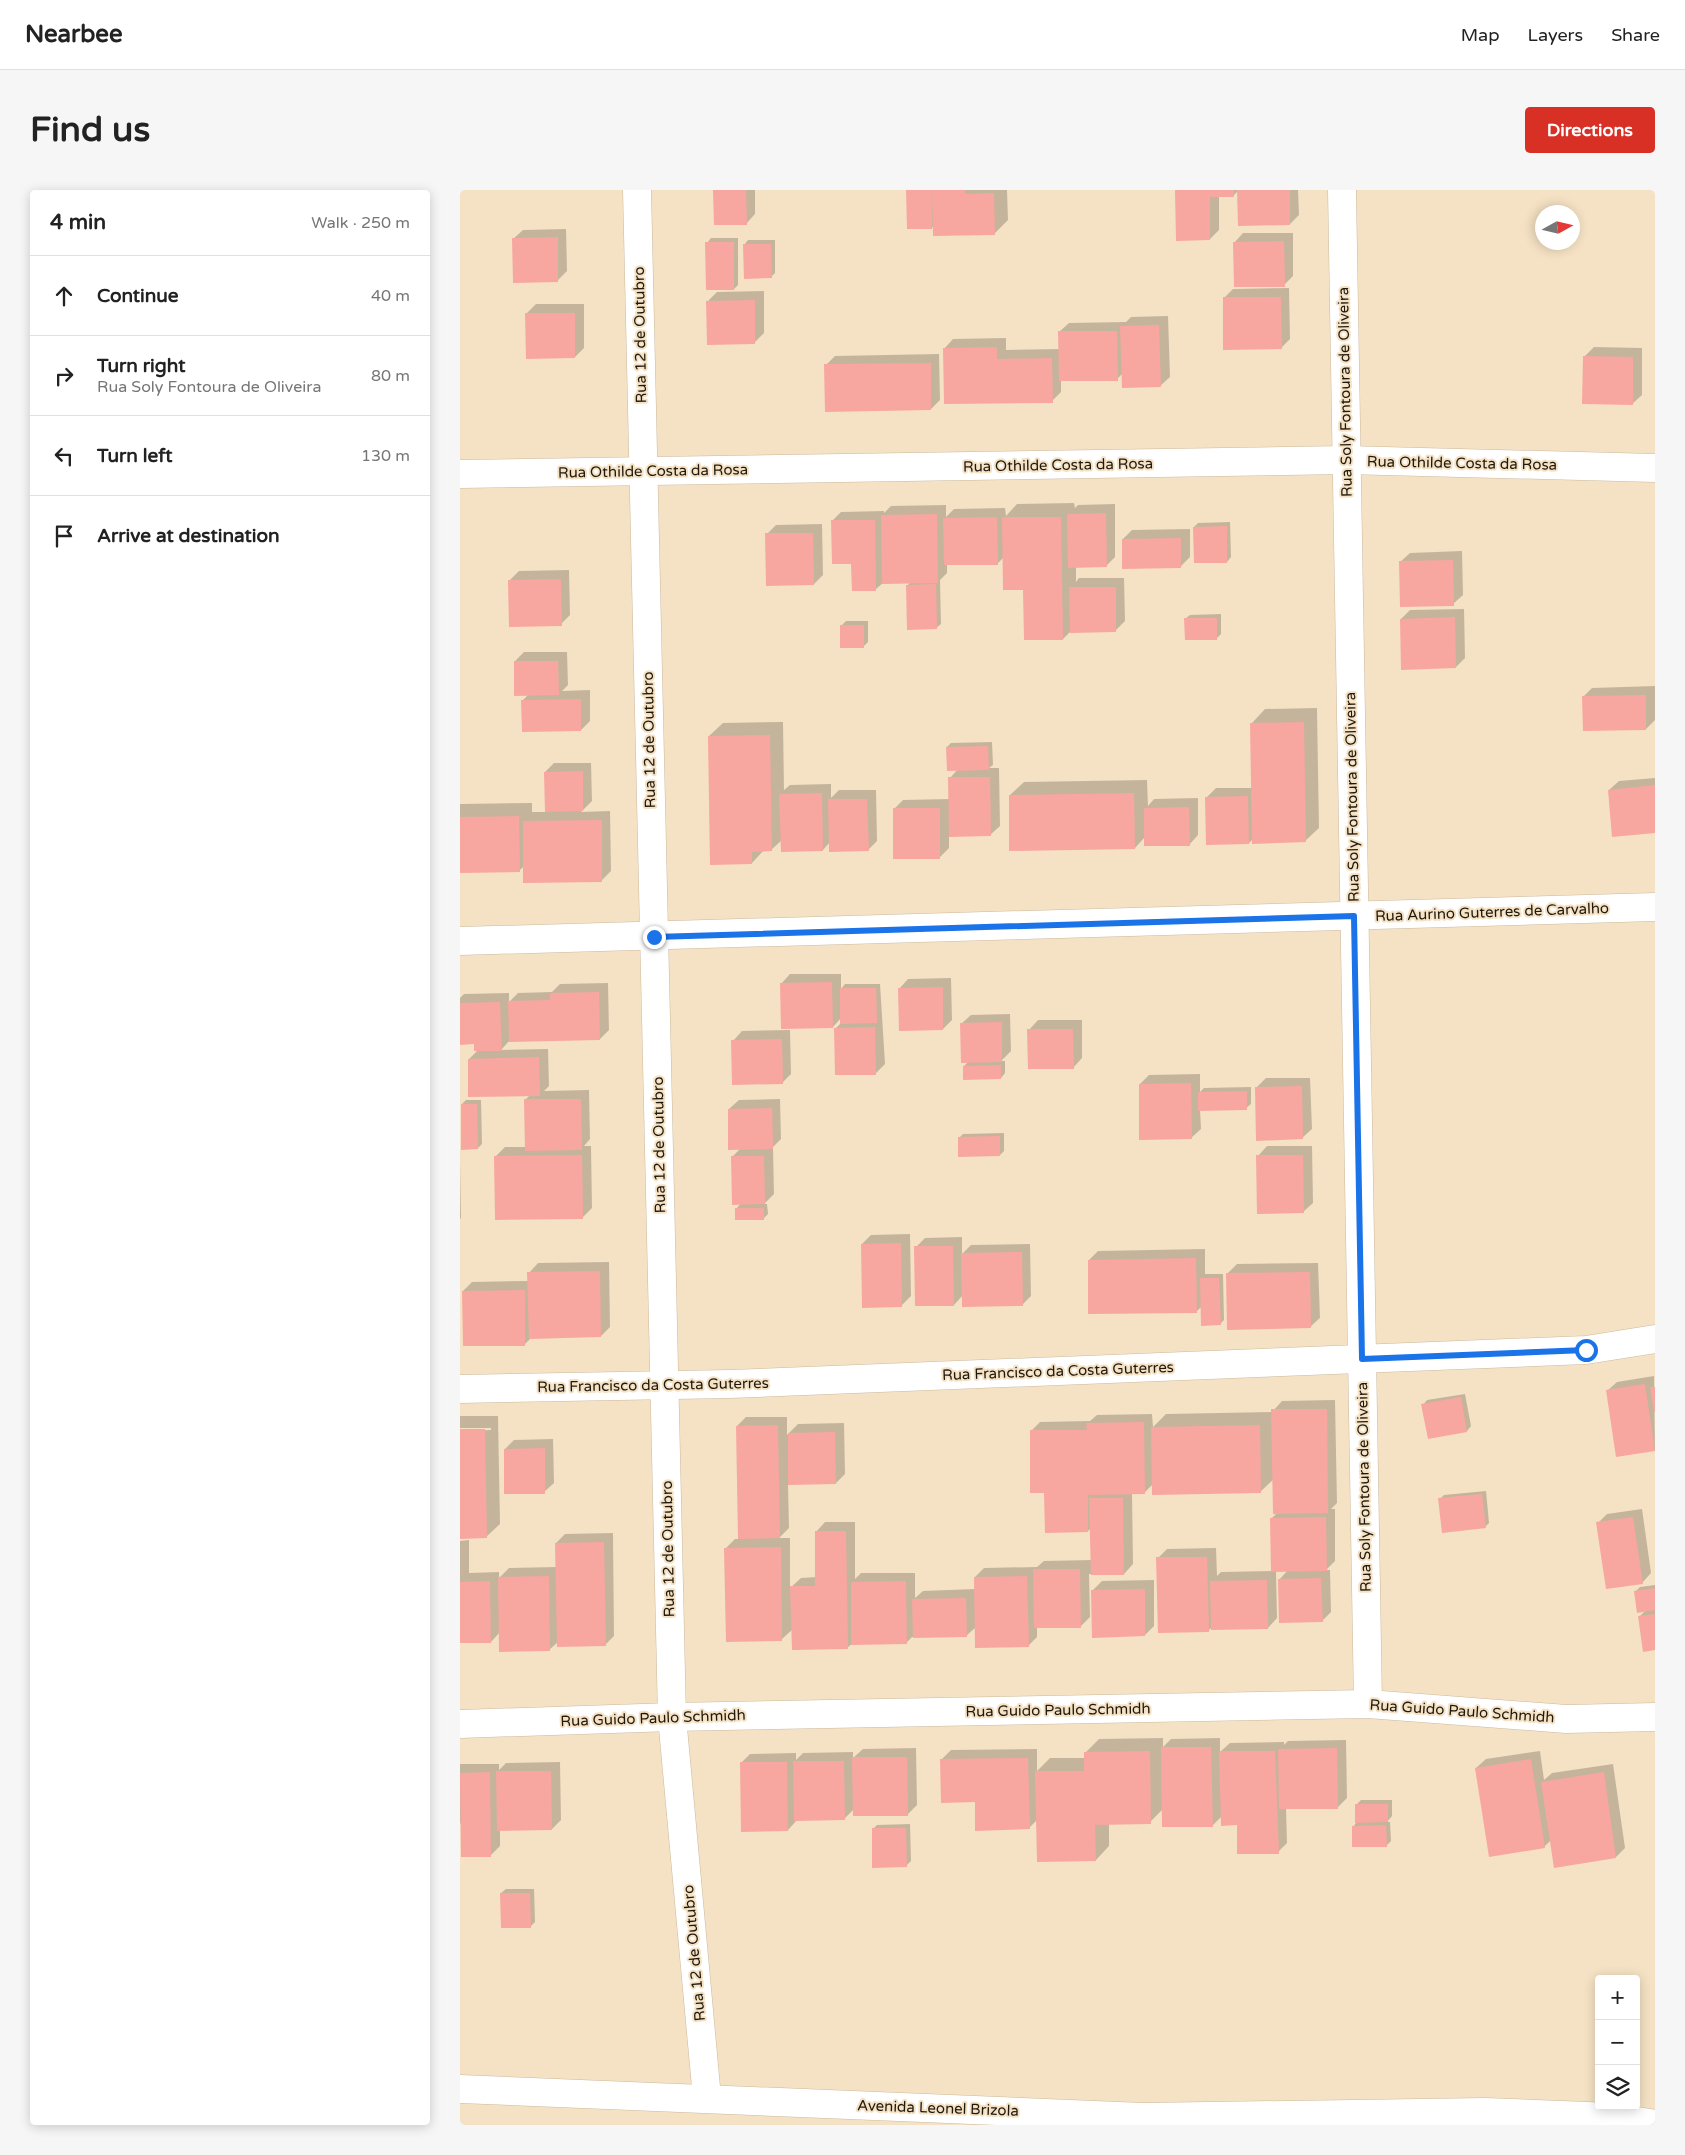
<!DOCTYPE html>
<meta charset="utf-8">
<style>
body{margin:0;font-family:"Varela Round",sans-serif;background:#f6f6f6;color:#222}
.controls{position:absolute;right:15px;bottom:15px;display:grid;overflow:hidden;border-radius:5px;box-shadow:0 2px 12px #0003}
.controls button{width:45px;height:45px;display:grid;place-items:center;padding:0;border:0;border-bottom:1px solid #e0e0e0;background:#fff;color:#222;font:25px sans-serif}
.compass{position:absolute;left:1075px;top:15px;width:45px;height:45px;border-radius:50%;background:#fff;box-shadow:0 2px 12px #0003;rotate:82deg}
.stop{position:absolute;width:15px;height:15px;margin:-11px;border:4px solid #1a73e8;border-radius:50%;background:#fff}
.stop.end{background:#1a73e8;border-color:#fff;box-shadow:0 1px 5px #0008}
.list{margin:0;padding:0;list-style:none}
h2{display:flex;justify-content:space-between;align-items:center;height:65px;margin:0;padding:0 20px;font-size:21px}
h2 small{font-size:16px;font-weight:400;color:#767676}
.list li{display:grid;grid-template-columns:32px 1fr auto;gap:15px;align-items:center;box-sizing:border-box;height:80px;padding:0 20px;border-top:1px solid #e0e0e0}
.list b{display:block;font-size:19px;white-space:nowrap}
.list p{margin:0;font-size:16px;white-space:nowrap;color:#767676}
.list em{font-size:16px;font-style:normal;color:#767676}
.icon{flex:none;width:28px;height:28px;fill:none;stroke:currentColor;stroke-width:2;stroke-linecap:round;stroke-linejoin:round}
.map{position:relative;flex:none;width:1195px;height:1935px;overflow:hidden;border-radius:5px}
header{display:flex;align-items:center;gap:30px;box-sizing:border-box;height:70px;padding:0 25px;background:#fff;border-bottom:1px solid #e0e0e0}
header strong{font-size:24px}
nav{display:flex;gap:28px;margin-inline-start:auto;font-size:18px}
.intro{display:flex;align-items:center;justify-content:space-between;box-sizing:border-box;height:120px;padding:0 30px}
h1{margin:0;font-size:35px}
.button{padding:12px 22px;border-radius:5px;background:#d93025;color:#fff;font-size:18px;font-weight:700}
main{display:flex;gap:30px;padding:0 30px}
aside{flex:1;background:#fff;border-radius:5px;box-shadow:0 2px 12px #0003}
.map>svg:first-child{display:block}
</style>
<header>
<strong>Nearbee</strong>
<nav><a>Map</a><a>Layers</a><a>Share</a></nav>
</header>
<div class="intro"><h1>Find us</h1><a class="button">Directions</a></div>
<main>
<aside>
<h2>4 min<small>Walk · 250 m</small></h2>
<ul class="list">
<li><svg class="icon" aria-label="ahead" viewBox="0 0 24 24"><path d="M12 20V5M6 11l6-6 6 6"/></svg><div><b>Continue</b></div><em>40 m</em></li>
<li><svg class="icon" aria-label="right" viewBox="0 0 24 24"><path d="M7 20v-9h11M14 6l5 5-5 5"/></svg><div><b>Turn right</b><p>Rua Soly Fontoura de Oliveira</p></div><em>80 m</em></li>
<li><svg class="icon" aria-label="left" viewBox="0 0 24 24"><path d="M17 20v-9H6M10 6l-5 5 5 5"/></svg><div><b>Turn left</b></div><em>130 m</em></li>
<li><svg class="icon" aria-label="arrive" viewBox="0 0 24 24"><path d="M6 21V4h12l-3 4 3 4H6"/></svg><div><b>Arrive at destination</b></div></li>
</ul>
</aside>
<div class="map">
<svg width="1195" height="1935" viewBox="0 0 1195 1935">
<rect width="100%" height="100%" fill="#f5e2c4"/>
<g fill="#0003">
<polygon points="254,0 295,0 295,24 286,34"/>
<polygon points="448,0 547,0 548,30 534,44 474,35 472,38"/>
<polygon points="716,0 838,0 839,25 830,34 779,0 773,6 759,6 759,40 750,49"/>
<polygon points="106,39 107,81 98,90 53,49 63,40"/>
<polygon points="783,43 833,43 833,86 824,95 774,53"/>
<polygon points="251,48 278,48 278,95 274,99 247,53"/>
<polygon points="288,50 315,50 315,83 311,87 284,55"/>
<polygon points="829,98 830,149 821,158 764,108 773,99"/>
<polygon points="304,101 304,143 295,152 248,111 257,102"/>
<polygon points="76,114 124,114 124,158 115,167 66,124"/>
<polygon points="708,126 710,187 700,196 662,184 657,189 601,190 601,202 592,211 484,159 493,149 546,148 546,160 600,159 599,142 609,133 666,132 671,127"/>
<polygon points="1134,157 1182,158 1182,205 1172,214 1123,213 1125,166"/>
<polygon points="479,164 480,210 471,219 366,175 375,166"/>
<polygon points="614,313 615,318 618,315 655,314 655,367 646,376 616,377 616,392 619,388 664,388 665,431 656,440 610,442 603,449 564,399 544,367 537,374 487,374 487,383 480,390 481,434 476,438 448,395 450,392 423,393 416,399 392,373 372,331 381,322 424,321 424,323 431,316 486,315 486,327 494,319 545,318 546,326 557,314"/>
<polygon points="770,332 771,367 767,372 734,337 738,333"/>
<polygon points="362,334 363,385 354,394 307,344 316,335"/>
<polygon points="730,339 730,367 721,376 663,349 672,340"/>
<polygon points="1002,361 1003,405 993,414 940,372 950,363"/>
<polygon points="109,380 110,425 101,434 50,390 59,381"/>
<polygon points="1004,419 1005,468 996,477 941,429 950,420"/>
<polygon points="761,424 761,444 757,448 725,429 730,425"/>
<polygon points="386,431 408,431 408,452 404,456 381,436"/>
<polygon points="64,462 107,462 108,495 102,501 130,500 130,531 121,540 63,510 68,505 55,471"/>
<polygon points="1195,496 1195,530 1186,539 1123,507 1132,498"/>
<polygon points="857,518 859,638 845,651 793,649 789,653 747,607 756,598 793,598 792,533 805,519"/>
<polygon points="323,532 324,600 330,595 371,594 371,608 379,600 416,600 417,651 408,660 370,652 363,660 322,650 311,660 304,660 292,673 249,546 263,533"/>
<polygon points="532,552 533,575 529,578 539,578 540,636 530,645 489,645 489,658 479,668 434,619 443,610 490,609 490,588 498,579 487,557 491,553"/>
<polygon points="94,573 131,573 132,611 121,622 150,621 151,681 142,690 64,676 59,681 0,682 0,614 72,613 72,622 86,622 85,582"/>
<polygon points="1195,588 1195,641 1149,600 1159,591"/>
<polygon points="687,590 688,616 694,609 738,608 738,645 729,655 685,647 675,658 550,605 564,592"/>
<polygon points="330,784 381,784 381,799 385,794 420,794 425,874 416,883 375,839 381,833 381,828 373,837 321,794"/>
<polygon points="491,788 492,830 483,839 439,799 448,789"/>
<polygon points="148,793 149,840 140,849 50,850 41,860 88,859 89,896 84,901 129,900 130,949 124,956 131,956 132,1018 123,1027 36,966 45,957 66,957 65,910 70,905 9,869 18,860 15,853 0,853 0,808 4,804 49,803 49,812 58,803 92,802 100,794"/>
<polygon points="550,824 551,861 541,871 545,871 545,883 541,888 504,876 509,871 501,834 511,825"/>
<polygon points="578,830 622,830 622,868 613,878 569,840"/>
<polygon points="330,840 331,884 322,893 273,851 282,841"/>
<polygon points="740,884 740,902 744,898 791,897 791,914 786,918 740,919 741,939 731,948 680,894 689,885"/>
<polygon points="806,888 850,888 852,939 842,948 797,897"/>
<polygon points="320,909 321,949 313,957 314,1004 304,1014 307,1014 308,1024 303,1029 276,1019 281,1013 272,967 280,959 269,919 279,910"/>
<polygon points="6,910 21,910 22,954 18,958 2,914"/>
<polygon points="544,943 544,961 540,965 499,948 503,944"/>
<polygon points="807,956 852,956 853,1013 843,1022 798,966"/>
<polygon points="0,972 1,1028 0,1029"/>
<polygon points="450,1044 451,1106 441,1116 402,1054 411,1045"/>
<polygon points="502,1047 502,1064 511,1055 570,1054 571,1106 562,1115 503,1105 494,1115 456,1057 465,1048"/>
<polygon points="745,1059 745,1084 763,1084 764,1130 760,1134 742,1116 737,1121 629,1070 638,1061"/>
<polygon points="149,1072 150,1137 141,1146 72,1147 65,1154 3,1101 12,1092 69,1091 69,1083 78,1073"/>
<polygon points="858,1073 860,1128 850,1137 767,1084 777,1074"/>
<polygon points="1194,1186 1195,1260 1157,1266 1147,1201 1157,1192"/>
<polygon points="1005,1204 1011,1236 1007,1241 963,1215 967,1210"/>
<polygon points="875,1210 877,1313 871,1319 875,1319 875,1371 866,1380 870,1380 871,1422 862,1431 819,1390 828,1380 816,1381 817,1428 808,1438 752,1437 748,1441 698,1368 707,1359 756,1358 757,1386 761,1382 812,1381 811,1329 817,1323 814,1289 800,1302 693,1294 684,1303 672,1303 673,1374 664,1384 629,1384 630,1427 621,1436 577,1437 577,1447 568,1456 516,1437 506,1446 452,1447 446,1453 392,1454 387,1458 333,1439 322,1449 266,1358 275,1349 279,1349 277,1236 286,1227 327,1227 327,1245 338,1234 384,1233 385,1284 376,1293 328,1294 329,1338 319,1348 330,1348 330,1398 341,1388 357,1387 356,1342 365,1332 395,1332 395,1389 401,1383 455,1383 455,1408 463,1401 515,1399 515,1387 524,1378 577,1377 584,1371 632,1370 631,1338 628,1341 585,1302 571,1241 580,1232 630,1231 637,1225 692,1224 693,1237 706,1224 812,1222 822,1211"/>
<polygon points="0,1226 38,1226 40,1334 26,1347 0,1347 0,1241 31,1240 31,1238 0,1238"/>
<polygon points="93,1249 94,1293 84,1302 45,1259 54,1250"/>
<polygon points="1026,1301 1029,1333 1025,1337 980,1309 984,1305"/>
<polygon points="1182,1319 1191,1383 1182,1393 1138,1333 1147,1324"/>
<polygon points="153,1343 154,1446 145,1455 98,1452 89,1460 40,1442 31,1452 0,1452 0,1351 9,1350 9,1383 39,1382 39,1388 49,1378 97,1377 96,1353 105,1344"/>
<polygon points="694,1390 694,1436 685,1445 633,1400 642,1391"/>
<polygon points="1195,1395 1195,1458 1179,1427 1186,1420 1176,1401 1180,1397"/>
<polygon points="703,1548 703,1557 711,1549 760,1548 760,1562 770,1553 824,1552 824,1555 828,1551 886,1550 887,1608 878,1617 826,1618 827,1653 818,1662 778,1634 762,1626 752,1636 703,1619 690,1632 649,1633 649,1656 636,1670 577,1630 569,1638 516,1611 481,1570 491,1560 577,1559 577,1581 590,1568 625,1568 625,1563 639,1549"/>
<polygon points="456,1558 457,1615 448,1624 394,1619 385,1628 337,1630 328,1640 281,1573 290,1564 336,1563 336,1570 343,1563 393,1562 393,1568 403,1559"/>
<polygon points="1080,1561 1084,1590 1092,1583 1153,1574 1165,1658 1156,1667 1095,1676 1091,1650 1084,1657 1016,1578 1026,1569"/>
<polygon points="100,1572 101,1630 92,1639 40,1640 40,1656 31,1665 0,1633 0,1574 39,1574 39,1580 46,1573"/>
<polygon points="901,1610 932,1610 932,1626 927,1632 930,1632 931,1651 926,1656 893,1637 896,1633 896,1615"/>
<polygon points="450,1634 451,1671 446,1676 413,1639 417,1635"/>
<polygon points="46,1699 74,1699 75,1732 70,1737 41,1703"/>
</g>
<g fill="#f8a6a0">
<polygon points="253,0 286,0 287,35 254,35"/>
<polygon points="446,0 472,0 472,39 447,39"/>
<polygon points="472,0 505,0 505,4 534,3 535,45 473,46"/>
<polygon points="715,0 774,0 774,7 750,7 750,50 716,51"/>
<polygon points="777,0 830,0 830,35 778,36"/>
<polygon points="98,47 98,92 53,93 52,48"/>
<polygon points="824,51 825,97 774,97 773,52"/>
<polygon points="245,52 274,52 274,100 246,100"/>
<polygon points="283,54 311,54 312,88 284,89"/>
<polygon points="763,107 821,107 822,159 763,160"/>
<polygon points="295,110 295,154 247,155 246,111"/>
<polygon points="65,123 115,123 115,168 66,169"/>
<polygon points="699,135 701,197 662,198 660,136"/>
<polygon points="598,141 657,141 658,191 599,191"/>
<polygon points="537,157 537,169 592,168 593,213 484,214 483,158"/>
<polygon points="1123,166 1173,167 1173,215 1122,214"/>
<polygon points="471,173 471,220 365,222 364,174"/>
<polygon points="646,323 647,377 608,378 607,324"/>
<polygon points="477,324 478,393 422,394 421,325"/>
<polygon points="537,327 538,375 484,375 483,328"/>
<polygon points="542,327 601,327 603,450 564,450 563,400 543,400"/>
<polygon points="371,330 415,330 416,401 392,401 391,374 372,374"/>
<polygon points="767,336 767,373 734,373 733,337"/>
<polygon points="305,343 353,343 354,395 306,396"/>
<polygon points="721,348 721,378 662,379 662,349"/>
<polygon points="993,370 994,416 940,417 939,371"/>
<polygon points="101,389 102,436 49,437 48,390"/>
<polygon points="476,394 477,439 447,440 446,395"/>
<polygon points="609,397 656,397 656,442 610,443"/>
<polygon points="995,427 996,478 941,480 940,429"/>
<polygon points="724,428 757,428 757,450 725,450"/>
<rect x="380" y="435" width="24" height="23"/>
<polygon points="54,471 98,471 99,505 54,506"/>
<polygon points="1186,505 1186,540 1123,541 1122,506"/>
<polygon points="121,509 121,541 62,542 61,510"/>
<polygon points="844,532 846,652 792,654 790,533"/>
<polygon points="310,545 312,661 292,662 292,674 250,675 248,546"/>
<polygon points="528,556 529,580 487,581 486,557"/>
<polygon points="123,581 123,621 85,622 84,582"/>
<polygon points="488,587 530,587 531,646 489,647"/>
<polygon points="1195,595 1195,643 1152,647 1148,600"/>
<polygon points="362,603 363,661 321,662 319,604"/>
<polygon points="674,603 675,659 549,661 549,605"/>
<polygon points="788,606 789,654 746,655 745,607"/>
<polygon points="368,609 407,609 409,661 369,662"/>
<polygon points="729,617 730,656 684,656 684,618"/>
<rect x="433" y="618" width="47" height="51"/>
<polygon points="59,626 60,682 0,683 0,627"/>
<polygon points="142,630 142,692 63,693 63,631"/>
<polygon points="372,792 373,838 321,839 320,793"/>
<polygon points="483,797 483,840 439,841 438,798"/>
<polygon points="380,798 416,798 417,833 380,834"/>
<polygon points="139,802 140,850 49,852 48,811 90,810 90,803"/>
<polygon points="40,812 42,861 14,861 14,854 0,855 0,813"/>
<polygon points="542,832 542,872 501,873 500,833"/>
<polygon points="415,837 416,885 375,885 374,838"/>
<polygon points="567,839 613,839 614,879 568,879"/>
<polygon points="322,849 323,894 272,895 271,850"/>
<polygon points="79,867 80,906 8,907 8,869"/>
<polygon points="541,875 541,889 503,890 503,876"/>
<polygon points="731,893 732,949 679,950 679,894"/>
<polygon points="842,896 843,949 796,951 795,897"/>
<polygon points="787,901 787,920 738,921 738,902"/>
<polygon points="64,909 121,909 122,960 65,961"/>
<polygon points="1,914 17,914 18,959 1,960"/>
<polygon points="312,918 313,959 268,960 268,919"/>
<polygon points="540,946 540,966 498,967 498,947"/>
<polygon points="122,965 123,1029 35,1030 34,966"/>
<polygon points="796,965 843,965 844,1023 797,1024"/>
<polygon points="271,966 304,966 305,1014 272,1015"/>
<rect x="275" y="1018" width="29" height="12"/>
<polygon points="441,1053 442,1117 402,1118 401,1054"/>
<polygon points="454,1056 493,1056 494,1116 455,1116"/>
<polygon points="562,1062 563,1116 502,1117 501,1063"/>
<polygon points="736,1068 737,1123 628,1124 628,1070"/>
<polygon points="140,1081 141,1147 69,1149 67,1082"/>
<polygon points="850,1082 851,1138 767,1140 766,1083"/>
<polygon points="740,1088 759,1088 761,1135 741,1136"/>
<polygon points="65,1100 65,1156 3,1156 2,1101"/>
<polygon points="1185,1194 1195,1261 1156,1267 1146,1200"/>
<polygon points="1190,1197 1195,1197 1195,1222 1194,1222"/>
<polygon points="1001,1207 1007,1242 968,1249 961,1214"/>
<polygon points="811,1219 867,1219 868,1323 813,1324"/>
<polygon points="684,1232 685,1304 628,1305 628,1342 585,1343 584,1303 570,1303 570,1240 627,1240 626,1233"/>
<polygon points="318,1235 320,1348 278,1349 276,1236"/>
<polygon points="800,1235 801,1303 692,1305 691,1237"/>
<polygon points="0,1239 25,1239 27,1348 0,1349"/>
<polygon points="375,1242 376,1294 328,1295 328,1243"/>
<polygon points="85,1258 85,1304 44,1304 44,1259"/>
<polygon points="1022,1304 1026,1338 982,1343 978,1308"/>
<polygon points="629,1308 663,1308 664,1385 631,1385"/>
<polygon points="866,1327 867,1381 811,1382 810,1328"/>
<polygon points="1173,1327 1183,1394 1146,1399 1136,1332"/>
<polygon points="355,1341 386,1341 388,1459 332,1460 330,1396 355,1396"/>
<polygon points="144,1352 146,1456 97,1457 95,1353"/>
<polygon points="321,1357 322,1451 266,1452 264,1358"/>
<polygon points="696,1367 747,1367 749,1442 698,1443"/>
<polygon points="573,1379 620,1379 621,1438 574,1438"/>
<polygon points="89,1386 90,1461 39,1462 38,1387"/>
<polygon points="567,1386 569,1457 515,1458 514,1387"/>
<polygon points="861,1388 863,1432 819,1433 818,1389"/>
<polygon points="807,1390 808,1439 751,1440 750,1391"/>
<polygon points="30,1391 31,1453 0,1453 0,1392"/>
<polygon points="446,1391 447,1454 391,1455 391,1392"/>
<polygon points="1195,1398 1195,1420 1177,1423 1174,1401"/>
<polygon points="685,1399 685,1446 632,1448 631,1400"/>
<polygon points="506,1408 507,1447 453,1448 452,1409"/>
<polygon points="1195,1424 1195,1460 1183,1462 1178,1426"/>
<polygon points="701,1557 751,1557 753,1637 702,1637"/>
<polygon points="877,1558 878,1619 819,1619 818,1559"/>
<polygon points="690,1561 691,1634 635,1635 636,1671 577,1672 575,1581 624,1581 624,1562"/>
<polygon points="759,1561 815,1561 819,1664 777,1664 777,1635 761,1636"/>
<polygon points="392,1567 447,1567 448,1626 393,1626"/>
<polygon points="568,1568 570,1639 515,1641 515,1612 481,1613 480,1569"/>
<polygon points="1071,1569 1085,1658 1029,1667 1015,1578"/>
<polygon points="333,1571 384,1571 385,1630 334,1631"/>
<polygon points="280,1572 327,1572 328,1641 281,1642"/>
<polygon points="36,1581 91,1581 92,1640 37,1641"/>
<polygon points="30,1582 31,1667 1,1667 0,1583"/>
<polygon points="1144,1582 1156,1668 1094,1678 1081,1592"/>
<polygon points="895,1614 928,1614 928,1632 895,1633"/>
<polygon points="926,1635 927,1657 892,1657 892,1636"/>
<polygon points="412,1638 446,1638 447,1677 412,1678"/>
<polygon points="40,1703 70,1703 71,1738 41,1738"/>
</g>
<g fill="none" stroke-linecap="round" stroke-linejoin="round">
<g stroke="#ccb99c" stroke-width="29">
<g id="minor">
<polyline points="177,0 212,1527 247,1908"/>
<polyline points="882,0 908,1514"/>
<polyline points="0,284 886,270 1195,278"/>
<polyline points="0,1199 270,1194 1126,1160 1195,1149"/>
<polyline points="0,1899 683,1927 1025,1922 1152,1927 1195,1934"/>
</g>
</g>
<g stroke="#ccb99c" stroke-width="29">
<g id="tertiary">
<polyline points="0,751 1195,717"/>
<polyline points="0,1534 212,1527 908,1514 1106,1529 1195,1527"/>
</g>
</g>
<use href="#minor" stroke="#fff" stroke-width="28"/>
<use href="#tertiary" stroke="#fff" stroke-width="28"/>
</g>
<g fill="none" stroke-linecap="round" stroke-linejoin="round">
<polyline stroke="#1a73e8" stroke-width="6" points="194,747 894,726 902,1169 1126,1160"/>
</g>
<g text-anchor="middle" stroke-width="4" stroke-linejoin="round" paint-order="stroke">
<g font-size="15" fill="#1f180d" stroke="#f5e2c4">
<text transform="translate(180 145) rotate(-91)" y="5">Rua 12 de Outubro</text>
<text transform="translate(885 202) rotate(-91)" y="5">Rua Soly Fontoura de Oliveira</text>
<text transform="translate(1002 273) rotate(1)" y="5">Rua Othilde Costa da Rosa</text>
<text transform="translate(598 275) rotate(-1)" y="5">Rua Othilde Costa da Rosa</text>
<text transform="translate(193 281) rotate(-1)" y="5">Rua Othilde Costa da Rosa</text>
<text transform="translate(189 550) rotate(-91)" y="5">Rua 12 de Outubro</text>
<text transform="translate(892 607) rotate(-91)" y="5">Rua Soly Fontoura de Oliveira</text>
<text transform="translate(1032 722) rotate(-2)" y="5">Rua Aurino Guterres de Carvalho</text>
<text transform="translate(199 955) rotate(-91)" y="5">Rua 12 de Outubro</text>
<text transform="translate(598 1181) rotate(-2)" y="5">Rua Francisco da Costa Guterres</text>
<text transform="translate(193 1195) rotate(-1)" y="5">Rua Francisco da Costa Guterres</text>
<text transform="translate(904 1297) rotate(-91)" y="5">Rua Soly Fontoura de Oliveira</text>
<text transform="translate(208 1359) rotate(-91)" y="5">Rua 12 de Outubro</text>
<text transform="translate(598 1520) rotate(-1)" y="5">Rua Guido Paulo Schmidh</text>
<text transform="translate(1002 1521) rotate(4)" y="5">Rua Guido Paulo Schmidh</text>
<text transform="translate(193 1528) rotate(-2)" y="5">Rua Guido Paulo Schmidh</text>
<text transform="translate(234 1763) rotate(-95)" y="5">Rua 12 de Outubro</text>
<text transform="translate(478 1918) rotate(2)" y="5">Avenida Leonel Brizola</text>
</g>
</g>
</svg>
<div class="controls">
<button>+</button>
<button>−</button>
<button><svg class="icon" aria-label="layers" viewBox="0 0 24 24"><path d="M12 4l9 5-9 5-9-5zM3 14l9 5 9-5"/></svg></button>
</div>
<svg class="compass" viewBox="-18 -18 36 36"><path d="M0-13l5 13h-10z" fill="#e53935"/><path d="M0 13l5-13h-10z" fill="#767676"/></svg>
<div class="stop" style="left:1126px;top:1160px"></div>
<div class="stop end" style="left:194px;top:747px"></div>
</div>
</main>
